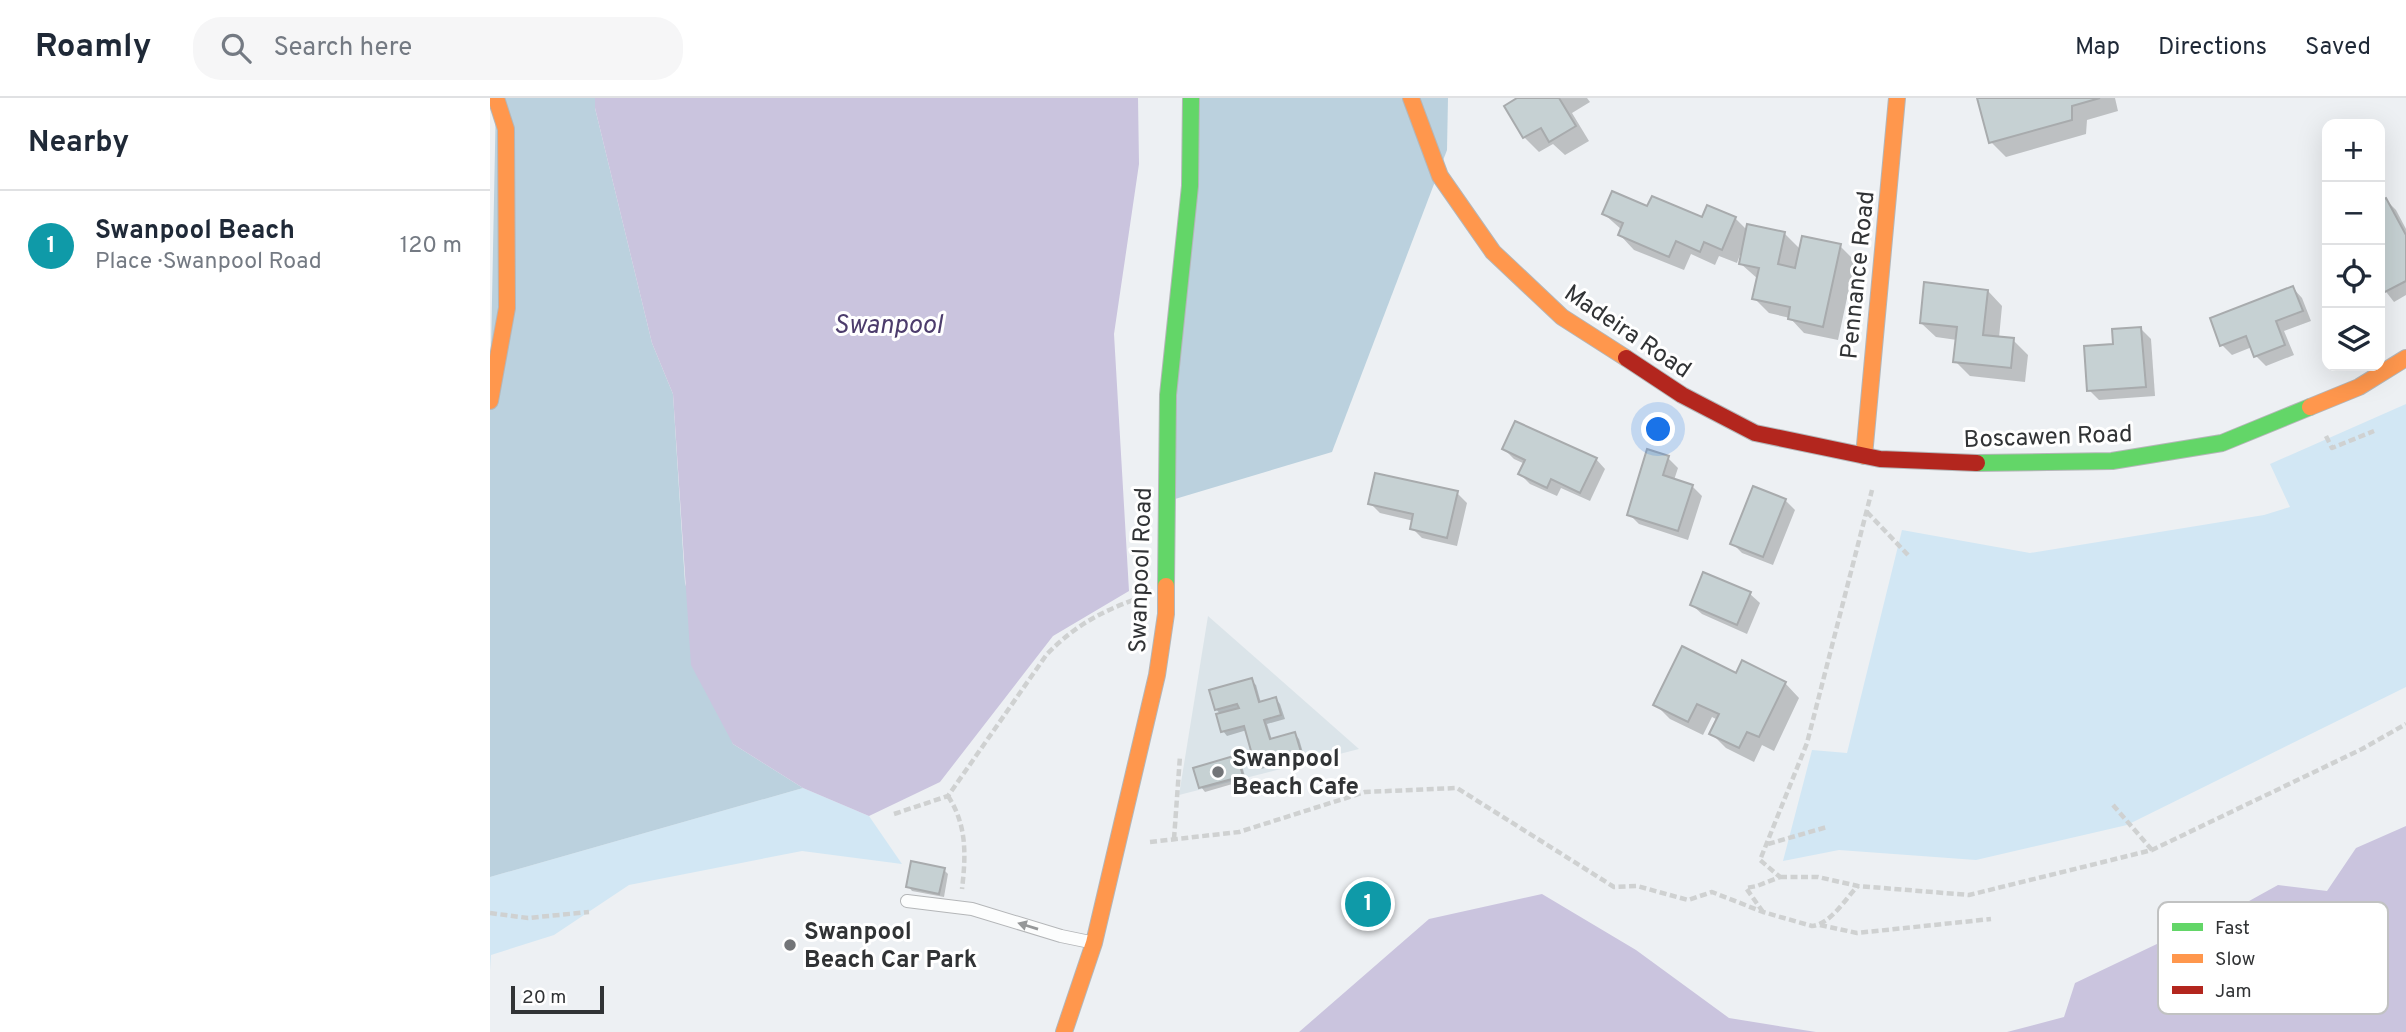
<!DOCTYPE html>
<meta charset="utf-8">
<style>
body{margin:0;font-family:Overpass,sans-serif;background:#f6f6f7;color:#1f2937}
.controls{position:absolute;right:21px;top:21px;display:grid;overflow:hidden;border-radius:14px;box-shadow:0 7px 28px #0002}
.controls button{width:63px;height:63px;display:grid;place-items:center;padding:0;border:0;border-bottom:2px solid #e0e1e3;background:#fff;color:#1f2937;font:35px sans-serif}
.scale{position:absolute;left:21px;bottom:18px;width:93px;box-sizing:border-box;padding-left:7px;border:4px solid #313335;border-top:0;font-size:19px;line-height:24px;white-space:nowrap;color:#313335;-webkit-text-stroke:5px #fff;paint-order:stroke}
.you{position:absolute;left:1169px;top:332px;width:24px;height:24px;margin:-18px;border:5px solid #fff;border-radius:50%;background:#1a73e8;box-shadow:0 0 0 10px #1a73e833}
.badge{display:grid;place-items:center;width:46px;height:46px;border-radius:50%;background:#737578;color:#fff;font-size:23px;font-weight:700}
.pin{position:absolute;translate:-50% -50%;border:4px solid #fff;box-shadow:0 2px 7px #0006}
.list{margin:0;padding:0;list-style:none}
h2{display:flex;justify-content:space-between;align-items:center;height:91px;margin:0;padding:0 28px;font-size:30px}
h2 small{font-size:23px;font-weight:400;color:#747a83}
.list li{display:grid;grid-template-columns:46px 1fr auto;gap:21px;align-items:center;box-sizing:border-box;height:112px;padding:0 28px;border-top:2px solid #e0e1e3}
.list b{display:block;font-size:26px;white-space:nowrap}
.list p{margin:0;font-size:23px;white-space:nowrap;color:#747a83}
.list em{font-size:23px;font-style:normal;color:#747a83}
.icon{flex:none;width:38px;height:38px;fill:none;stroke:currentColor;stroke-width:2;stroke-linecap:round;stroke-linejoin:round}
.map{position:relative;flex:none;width:1916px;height:934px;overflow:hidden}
header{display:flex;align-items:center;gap:42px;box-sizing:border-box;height:98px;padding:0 35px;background:#fff;border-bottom:2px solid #e0e1e3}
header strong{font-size:33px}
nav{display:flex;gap:38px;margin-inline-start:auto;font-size:24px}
.search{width:490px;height:63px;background:#f6f6f7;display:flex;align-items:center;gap:18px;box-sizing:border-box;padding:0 24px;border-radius:28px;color:#747a83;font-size:26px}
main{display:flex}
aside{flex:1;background:#fff}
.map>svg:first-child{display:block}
</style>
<header>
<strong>Roamly</strong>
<div class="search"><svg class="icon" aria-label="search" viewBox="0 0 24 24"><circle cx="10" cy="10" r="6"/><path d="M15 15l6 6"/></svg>Search here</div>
<nav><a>Map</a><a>Directions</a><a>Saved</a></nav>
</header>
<main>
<aside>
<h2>Nearby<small></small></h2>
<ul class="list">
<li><span class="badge" style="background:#0f9aa8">1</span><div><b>Swanpool Beach</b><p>Place · Swanpool Road</p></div><em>120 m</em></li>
</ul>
</aside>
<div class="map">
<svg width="1916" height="934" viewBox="0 0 1916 934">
<rect width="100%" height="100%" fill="#edf0f3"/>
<polygon fill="#dbe4e9" points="718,518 869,651 689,697"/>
<g fill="#d2e7f4">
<polygon points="1916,306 1916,589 1637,727 1486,762 1349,752 1293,763 1322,652 1357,655 1412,432 1540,455 1774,417 1800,409 1780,366"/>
<polygon points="313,690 379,718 412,766 312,753 139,787 64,837 1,857 0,872 0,779"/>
</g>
<g fill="#bbd1de">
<polygon points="6,0 105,0 105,10 162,245 183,296 195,485 243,646 313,690 0,779 0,303"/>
<polygon points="701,0 958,0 957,52 842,354 675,404"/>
</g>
<g fill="#cac4de">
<polygon points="105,0 648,0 649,66 624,236 639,493 563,538 450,684 379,718 313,690 243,646 201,567 183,296 162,245 105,10"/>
<polygon points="1916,728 1916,934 1517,934 1574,919 1585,885 1669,845 1699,854 1731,844 1745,835 1741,813 1788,787 1837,793 1866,750"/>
<polygon points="1052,796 1146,852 1239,920 1326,934 809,934 939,821"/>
</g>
<g fill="#0003">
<polygon points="1030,0 1097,0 1100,4 1082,15 1099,43 1075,57 1063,46 1049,54 1034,39 1016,8"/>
<polygon points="1489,0 1625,0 1628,13 1597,22 1596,36 1516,59 1501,44"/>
<polygon points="1896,102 1906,112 1916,131 1916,197 1904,204 1890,186 1890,105"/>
<polygon points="1158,111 1213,121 1245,120 1258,133 1295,136 1311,152 1350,148 1365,163 1348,242 1314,235 1300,220 1279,215 1264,200 1268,181 1251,166 1253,155 1251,154 1247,165 1229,158 1225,167 1201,156 1194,172 1144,152 1130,137 1132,132 1114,116"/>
<polygon points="1803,190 1812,200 1821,223 1794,233 1804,257 1776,268 1766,258 1762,249 1742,257 1732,247"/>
<polygon points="1498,193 1512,208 1509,240 1523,242 1538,257 1535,284 1480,278 1465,263 1467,242 1446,239 1431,225"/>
<polygon points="1651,231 1661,241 1665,298 1609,302 1599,292 1625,248"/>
<polygon points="1014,351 1106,361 1115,371 1100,403 1071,390 1067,398 1040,386 1030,376 1035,366 1024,361"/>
<polygon points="1178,360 1188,370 1184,382 1202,388 1212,398 1198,442 1149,426 1139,416"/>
<polygon points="967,395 977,405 967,448 932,440 922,430 924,423 890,415 880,405"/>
<polygon points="1295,402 1305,412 1283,467 1252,455 1242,445"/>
<polygon points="1260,496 1270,505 1257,536 1212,516 1202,507"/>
<polygon points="1246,577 1295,585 1309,600 1284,653 1272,647 1264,664 1236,650 1221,635 1228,622 1222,619 1213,637 1180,621 1165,606"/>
<polygon points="761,582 766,587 771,605 786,601 790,606 795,621 777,626 782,642 805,636 809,641 814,658 771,671 767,666 757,632 737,638 733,633 731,617 726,611"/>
<polygon points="746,659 751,664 756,682 715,694 711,689"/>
<polygon points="454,772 458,776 454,799 422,793 418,788"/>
</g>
<g fill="#c6d1d3" stroke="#a8abad" stroke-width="2">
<polygon points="1027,0 1069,0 1086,28 1059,44 1051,30 1033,40 1014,8"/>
<polygon points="1487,0 1610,0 1582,8 1582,22 1499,45"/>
<polygon points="1122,93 1157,108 1162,98 1212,119 1217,107 1246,119 1232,152 1214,144 1210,154 1186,143 1179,159 1128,137 1133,125 1112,116"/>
<polygon points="1896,100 1916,137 1916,183 1893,195 1890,190 1890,103"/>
<polygon points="1257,126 1295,134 1288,166 1305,170 1312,138 1351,146 1333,229 1298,221 1300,209 1262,201 1269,170 1249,166"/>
<polygon points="1434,184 1498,192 1493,237 1524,240 1521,270 1463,264 1467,229 1430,225"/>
<polygon points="1803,188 1813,213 1786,223 1795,247 1764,259 1756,238 1730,248 1720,220"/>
<polygon points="1651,229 1656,289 1597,293 1594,248 1623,246 1622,231"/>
<polygon points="1025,323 1107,360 1090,395 1061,381 1057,390 1028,376 1035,362 1012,351"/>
<polygon points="1157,351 1179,358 1173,377 1203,387 1188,433 1137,417"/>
<polygon points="885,375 968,393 957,440 920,431 923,416 878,406"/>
<polygon points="1263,388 1296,401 1273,459 1240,446"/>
<polygon points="1213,474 1261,494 1247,527 1200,507"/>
<polygon points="1192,548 1246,575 1252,562 1296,584 1269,639 1257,634 1249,650 1219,636 1229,616 1207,606 1198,624 1163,607"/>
<polygon points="762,580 769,604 786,599 791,617 774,622 780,641 805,634 811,654 765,667 754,628 731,634 726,616 749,610 747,606 725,612 719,592"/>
<polygon points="747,657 753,678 709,690 703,670"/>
<polygon points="421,763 455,770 449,796 416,789"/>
</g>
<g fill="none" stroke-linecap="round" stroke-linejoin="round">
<g stroke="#b4b6b8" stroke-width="14">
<polyline id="lane" points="417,803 482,811 571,838 600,844"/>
</g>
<g stroke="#b4b6b8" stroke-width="18">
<g id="fast">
<polyline points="1487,365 1622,363 1732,345 1820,309"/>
<polyline points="676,488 678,297 700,88 701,0"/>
</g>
</g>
<g stroke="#b4b6b8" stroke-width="18">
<g id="slow">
<polyline points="921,0 950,78 1003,154 1072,219 1136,260"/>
<polyline points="0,303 17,210 16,31 6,0"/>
<polyline points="1820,309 1869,289 1916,260"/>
<polyline points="1374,358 1407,0"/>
<polyline points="574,934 604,845 667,577 676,516 676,488"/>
</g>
</g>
<g stroke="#b4b6b8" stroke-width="18">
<polyline id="jam" points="1136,260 1192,297 1265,335 1390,361 1487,365"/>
</g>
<g stroke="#cfd1d1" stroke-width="4.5" stroke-dasharray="7 3.5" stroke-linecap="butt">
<polyline points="1836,338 1842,350 1884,333"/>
<polyline points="1377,414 1418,457"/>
<path d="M458 698C477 727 476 757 472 791"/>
<polyline points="1623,707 1662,752"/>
<path d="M404 716 458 698 557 556C585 528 608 515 646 501"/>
<polyline points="684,741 690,658"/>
<path d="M660 744 749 734 875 694 967 690 1124 789 1147 788 1198 802 1222 794 1273 814 1322 828C1341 826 1355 801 1368 788"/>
<polyline points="1278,746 1337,729"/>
<polyline points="1290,779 1328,779 1368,788 1479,797 1662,752 1872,651 1916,626"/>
<polyline points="1273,814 1256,790 1267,788 1290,779 1270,762 1317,645 1382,392"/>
<polyline points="0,815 38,820 99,814"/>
<polyline points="1330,827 1367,835 1501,821"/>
</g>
<use href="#lane" stroke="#fcfdfd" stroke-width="12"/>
<use href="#fast" stroke="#63d668" stroke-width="16"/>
<use href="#slow" stroke="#ff974d" stroke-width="16"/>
<use href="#jam" stroke="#b3261e" stroke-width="16"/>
</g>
<defs><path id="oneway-solid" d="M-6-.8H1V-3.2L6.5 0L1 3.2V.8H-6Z" transform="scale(1.75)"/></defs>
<use fill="#969899" href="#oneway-solid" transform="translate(538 828) rotate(-163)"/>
<g fill="#737578" stroke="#fff" stroke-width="2.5">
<circle cx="728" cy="674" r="7"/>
<circle cx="300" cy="847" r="7"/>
</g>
<g text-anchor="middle" stroke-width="6" stroke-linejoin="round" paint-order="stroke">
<g font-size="24" fill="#313335" stroke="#fff">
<text transform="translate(1367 177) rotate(-84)" y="8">Pennance Road</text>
<text transform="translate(1138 233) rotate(34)" y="8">Madeira Road</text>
<text transform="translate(1558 338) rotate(-2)" y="8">Boscawen Road</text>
<text transform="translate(650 472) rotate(-88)" y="8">Swanpool Road</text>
</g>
<g font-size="24" font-weight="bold" fill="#313335" stroke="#fff" text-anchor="start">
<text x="742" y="668">Swanpool<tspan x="742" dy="28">Beach Cafe</tspan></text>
<text x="314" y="841">Swanpool<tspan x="314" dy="28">Beach Car Park</tspan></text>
</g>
<g font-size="26" font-style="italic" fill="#4c3c6c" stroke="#fff">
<text x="398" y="235">Swanpool</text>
</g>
</g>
<rect x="1668" y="804" width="230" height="112" rx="10" fill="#fff" stroke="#c1c2c2" stroke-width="2"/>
<rect x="1682" y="825" width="31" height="8" fill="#63d668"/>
<rect x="1682" y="856" width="31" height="9" fill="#ff974d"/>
<rect x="1682" y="888" width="31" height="8" fill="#b3261e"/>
<g font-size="19" fill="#313335">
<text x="1725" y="836">Fast</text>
<text x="1725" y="867">Slow</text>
<text x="1725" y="899">Jam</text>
</g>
</svg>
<div class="controls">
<button>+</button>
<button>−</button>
<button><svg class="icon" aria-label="locate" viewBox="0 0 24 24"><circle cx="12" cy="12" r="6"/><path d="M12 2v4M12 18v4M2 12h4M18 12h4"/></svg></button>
<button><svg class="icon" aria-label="layers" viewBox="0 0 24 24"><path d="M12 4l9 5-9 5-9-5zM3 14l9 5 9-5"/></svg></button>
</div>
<div class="scale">20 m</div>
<div class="you"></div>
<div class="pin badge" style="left:878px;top:806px;background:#0f9aa8">1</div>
</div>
</main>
